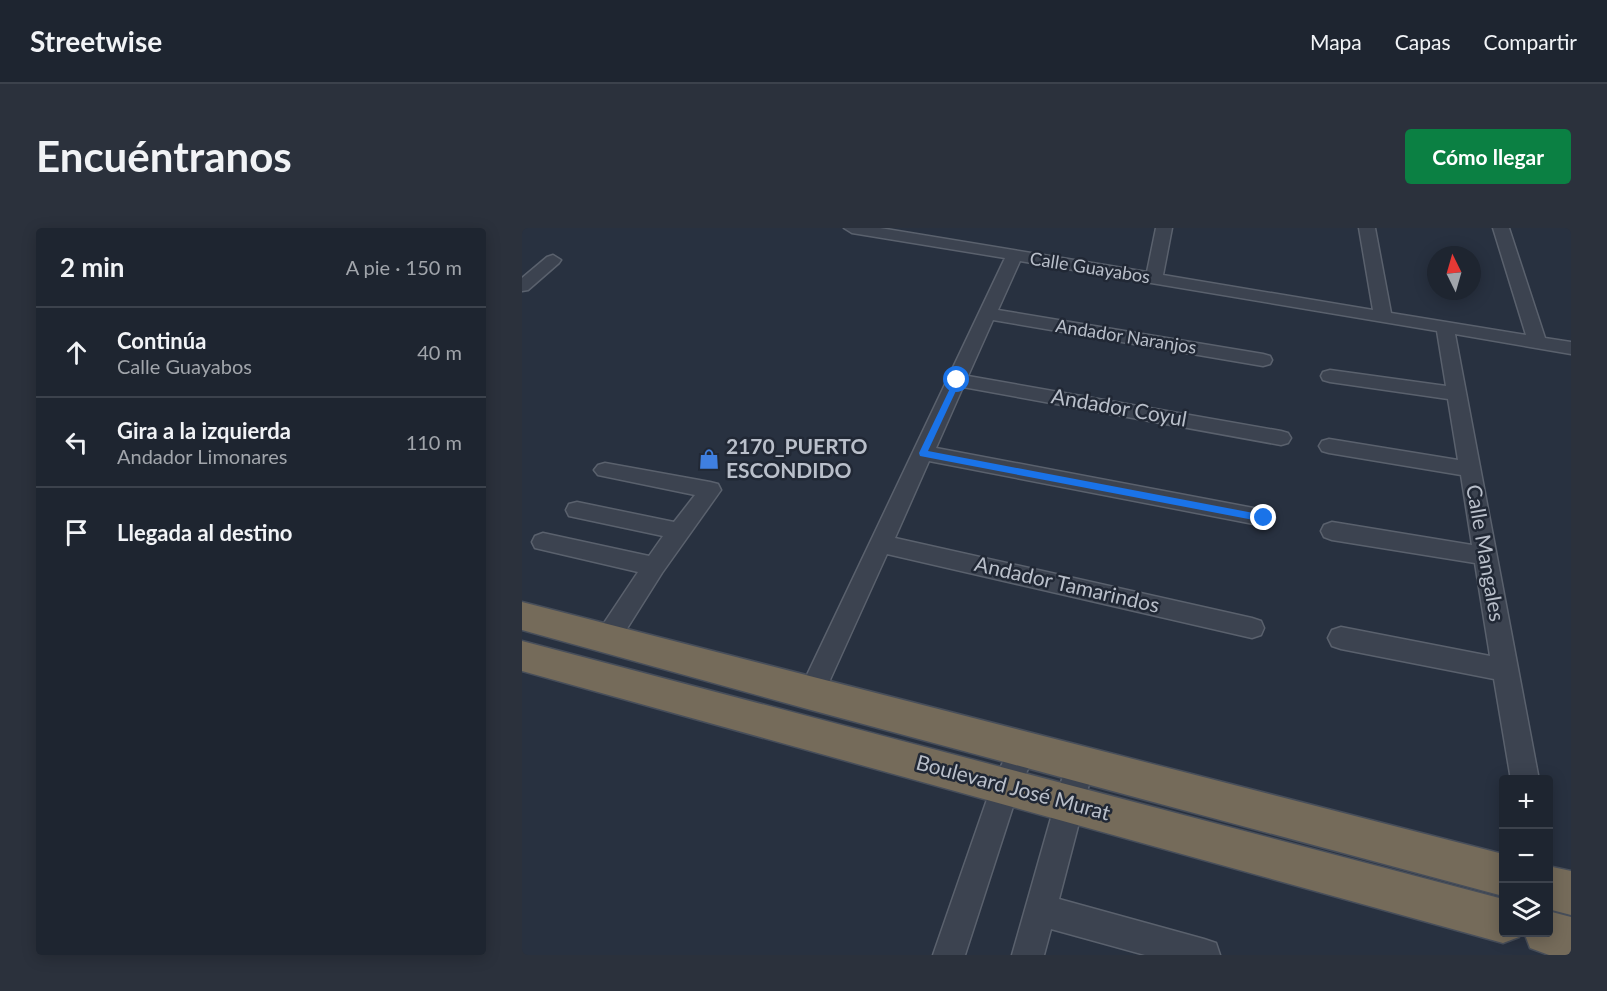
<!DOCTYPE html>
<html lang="es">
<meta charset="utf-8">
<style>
body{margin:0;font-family:Lato,sans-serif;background:#2b313c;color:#f1f3f6}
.controls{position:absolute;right:18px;bottom:18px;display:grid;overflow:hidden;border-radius:6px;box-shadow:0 3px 15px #0003}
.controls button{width:54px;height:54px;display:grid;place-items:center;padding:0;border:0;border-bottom:2px solid #3c424c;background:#1e2530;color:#f1f3f6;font:30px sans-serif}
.compass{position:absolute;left:905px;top:18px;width:54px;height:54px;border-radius:50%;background:#1e2530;box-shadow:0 3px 15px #0003;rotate:355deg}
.stop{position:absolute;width:18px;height:18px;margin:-14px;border:4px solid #1a73e8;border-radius:50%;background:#fff}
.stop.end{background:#1a73e8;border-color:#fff;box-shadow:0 2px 6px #0008}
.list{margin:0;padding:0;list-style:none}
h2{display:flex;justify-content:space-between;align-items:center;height:78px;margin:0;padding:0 24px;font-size:26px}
h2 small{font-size:20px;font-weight:400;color:#a1a5ab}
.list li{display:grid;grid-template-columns:39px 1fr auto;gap:18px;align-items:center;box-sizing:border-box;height:90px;padding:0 24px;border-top:2px solid #3c424c}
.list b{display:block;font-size:22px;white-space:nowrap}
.list p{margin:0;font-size:20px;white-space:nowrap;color:#a1a5ab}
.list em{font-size:20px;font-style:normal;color:#a1a5ab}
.icon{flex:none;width:33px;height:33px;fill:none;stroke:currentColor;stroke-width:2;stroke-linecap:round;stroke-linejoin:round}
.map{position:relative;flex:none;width:1049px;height:727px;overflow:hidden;border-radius:6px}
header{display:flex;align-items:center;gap:36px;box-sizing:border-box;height:84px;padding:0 30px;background:#1e2530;border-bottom:2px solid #3c424c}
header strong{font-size:28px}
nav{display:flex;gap:33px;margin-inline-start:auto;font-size:21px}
.intro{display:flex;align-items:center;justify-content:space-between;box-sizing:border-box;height:144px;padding:0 36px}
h1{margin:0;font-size:42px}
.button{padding:15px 27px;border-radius:6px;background:#0b8043;color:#fff;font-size:21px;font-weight:700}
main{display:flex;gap:36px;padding:0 36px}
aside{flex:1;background:#1e2530;border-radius:6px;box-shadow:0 3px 15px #0003}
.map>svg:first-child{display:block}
</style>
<header>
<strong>Streetwise</strong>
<nav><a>Mapa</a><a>Capas</a><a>Compartir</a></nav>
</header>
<div class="intro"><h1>Encuéntranos</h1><a class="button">Cómo llegar</a></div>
<main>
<aside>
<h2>2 min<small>A pie · 150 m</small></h2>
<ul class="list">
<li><svg class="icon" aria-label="ahead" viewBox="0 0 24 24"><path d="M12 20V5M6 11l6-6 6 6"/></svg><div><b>Continúa</b><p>Calle Guayabos</p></div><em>40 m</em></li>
<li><svg class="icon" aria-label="left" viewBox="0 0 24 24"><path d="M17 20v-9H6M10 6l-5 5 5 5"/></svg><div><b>Gira a la izquierda</b><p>Andador Limonares</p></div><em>110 m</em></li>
<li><svg class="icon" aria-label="arrive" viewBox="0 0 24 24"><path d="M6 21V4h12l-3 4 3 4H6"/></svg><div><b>Llegada al destino</b></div></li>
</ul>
</aside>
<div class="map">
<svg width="1049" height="727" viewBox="0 0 1049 727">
<rect width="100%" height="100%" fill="#283140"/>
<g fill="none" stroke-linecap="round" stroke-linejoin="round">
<g stroke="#5a616d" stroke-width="3">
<g id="minor">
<polygon points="322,0 358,0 625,44 634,0 650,0 641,47 851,82 837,0 853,0 869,85 1004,107 971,0 987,0 1023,110 1049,114 1049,126 933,106 1017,552 989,552 972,451 819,421 810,418 806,410 810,402 819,399 968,428 953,335 810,312 802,309 799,303 802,297 810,294 950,317 939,247 807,225 800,223 797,218 800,213 807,211 936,232 926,171 808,154 801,152 799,148 801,144 808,142 924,158 915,103 498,33 476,82 741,126 748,128 750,132 748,136 741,138 471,92 446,148 759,203 766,205 769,210 766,215 759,217 441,159 414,220 742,282 750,284 753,290 750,296 742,298 407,233 373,310 730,390 739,393 742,400 739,407 730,410 365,326 298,474 289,478 280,474 276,466 483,30 330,5"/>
<polygon points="31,27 39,32 37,35 6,62 0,63 0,50 25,29"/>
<polygon points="83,235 188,254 196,256 199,262 140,345 94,418 85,421 76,418 72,410 116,344 13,320 10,314 13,308 21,305 127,328 141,308 47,288 44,282 47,276 55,274 152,294 173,267 76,247 72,242 76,237"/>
<polygon points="501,509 511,513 515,522 497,560 443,727 411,727 470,557 491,513"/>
<polygon points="558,524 568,528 572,537 537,671 682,711 694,715 698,727 623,727 529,701 522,727 490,727 544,537 548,528"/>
</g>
</g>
<g stroke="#474e5a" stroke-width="3">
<g id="highway">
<polygon points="0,374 981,626 981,668 289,482 0,402"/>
<polygon points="0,413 981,671 981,704 998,704 997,709 981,715 0,443"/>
<polygon points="1026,638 1049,643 1049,687 1026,681"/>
<polygon points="1026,683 1049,689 1049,727 1027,727 1008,720 1002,704 1026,704"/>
</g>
</g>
<use href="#minor" fill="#3c4350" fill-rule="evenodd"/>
<use href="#highway" fill="#756b5a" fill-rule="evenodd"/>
</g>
<polygon fill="#1a73e8" points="433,150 439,152 406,223 742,287 746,290 742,294 398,228 397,225"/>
<defs>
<g id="shop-bare" transform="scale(1.62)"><path d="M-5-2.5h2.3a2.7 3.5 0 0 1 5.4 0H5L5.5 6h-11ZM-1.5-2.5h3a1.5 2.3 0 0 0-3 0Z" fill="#3f7fe0" stroke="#212835" stroke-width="2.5" paint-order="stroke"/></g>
</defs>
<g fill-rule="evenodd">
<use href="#shop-bare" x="187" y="231"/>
</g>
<g text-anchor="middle" stroke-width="5" stroke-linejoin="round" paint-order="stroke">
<g font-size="18" fill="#b9bfca" stroke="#212835">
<text transform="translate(568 40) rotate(9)" y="6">Calle Guayabos</text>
<text transform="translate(604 109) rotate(9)" y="6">Andador Naranjos</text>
</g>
<g font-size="21" fill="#b9bfca" stroke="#212835">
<text transform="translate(597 180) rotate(10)" y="7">Andador Coyul</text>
<text transform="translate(963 325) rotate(80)" y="7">Calle Mangales</text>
<text transform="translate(545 357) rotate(13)" y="7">Andador Tamarindos</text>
<text transform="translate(491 560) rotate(15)" y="7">Boulevard José Murat</text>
</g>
<g font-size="21" font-weight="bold" fill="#b9bfca" stroke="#212835" text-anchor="start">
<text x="204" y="226">2170_PUERTO<tspan x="204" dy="24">ESCONDIDO</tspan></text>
</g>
</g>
</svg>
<div class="controls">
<button>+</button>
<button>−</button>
<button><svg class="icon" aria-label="layers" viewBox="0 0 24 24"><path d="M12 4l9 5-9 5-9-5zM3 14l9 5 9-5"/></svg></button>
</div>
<svg class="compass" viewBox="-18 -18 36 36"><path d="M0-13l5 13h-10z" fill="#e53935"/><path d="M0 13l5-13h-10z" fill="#a1a5ab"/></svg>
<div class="stop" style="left:435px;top:152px"></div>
<div class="stop end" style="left:742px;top:290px"></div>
</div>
</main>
